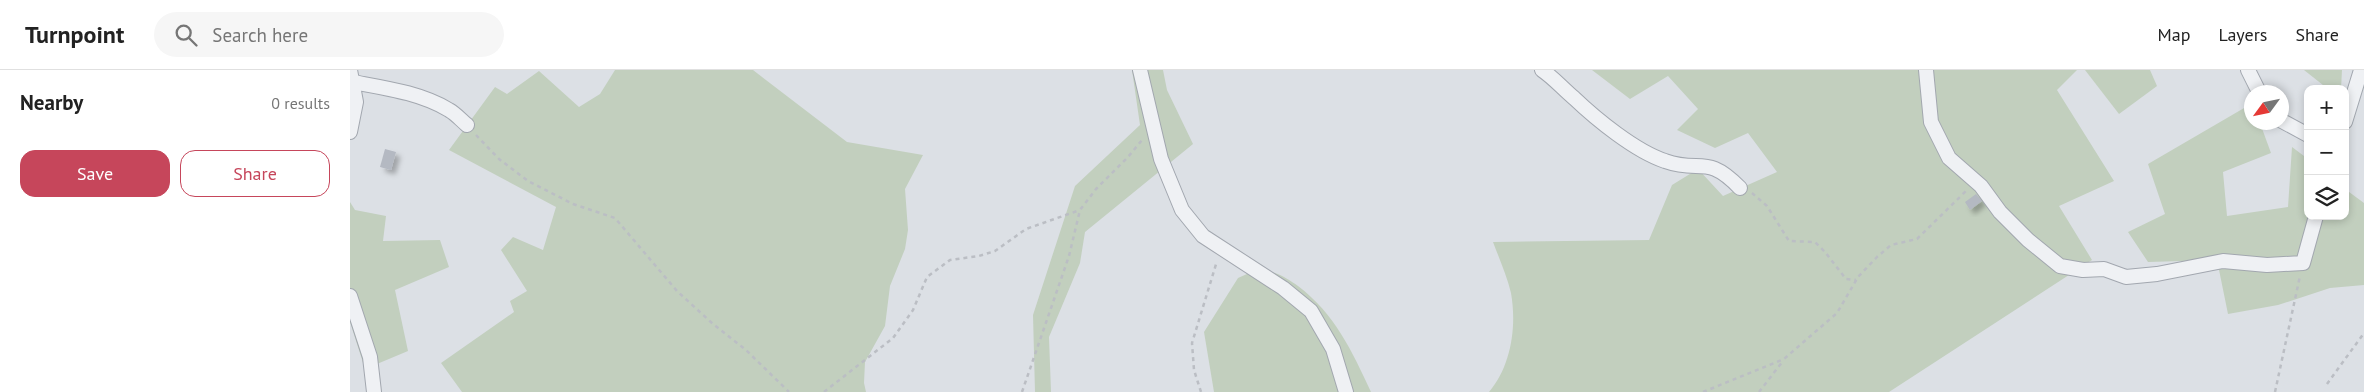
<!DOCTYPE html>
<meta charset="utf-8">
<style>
body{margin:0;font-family:"PT Sans",sans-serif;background:#f6f6f6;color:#222}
.controls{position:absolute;right:15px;top:15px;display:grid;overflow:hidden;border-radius:10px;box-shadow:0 2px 8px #0003}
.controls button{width:45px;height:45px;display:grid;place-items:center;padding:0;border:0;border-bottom:1px solid #e0e0e0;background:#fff;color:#222;font:25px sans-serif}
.compass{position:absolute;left:1894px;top:15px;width:45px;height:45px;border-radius:50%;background:#fff;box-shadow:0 2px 8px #0003;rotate:237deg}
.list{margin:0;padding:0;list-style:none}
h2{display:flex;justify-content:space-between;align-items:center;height:65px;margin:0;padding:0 20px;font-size:21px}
h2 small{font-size:16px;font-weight:400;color:#767676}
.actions{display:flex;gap:10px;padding:15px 20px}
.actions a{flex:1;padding:11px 0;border:1px solid #c6465b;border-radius:15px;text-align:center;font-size:18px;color:#c6465b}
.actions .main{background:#c6465b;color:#fff}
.icon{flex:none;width:28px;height:28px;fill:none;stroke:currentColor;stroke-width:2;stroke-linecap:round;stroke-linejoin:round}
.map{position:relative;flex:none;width:2014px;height:322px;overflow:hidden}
header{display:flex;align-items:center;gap:30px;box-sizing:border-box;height:70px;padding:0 25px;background:#fff;border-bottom:1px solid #e0e0e0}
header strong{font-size:24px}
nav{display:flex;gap:28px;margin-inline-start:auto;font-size:18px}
.search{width:350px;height:45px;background:#f6f6f6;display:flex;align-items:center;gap:12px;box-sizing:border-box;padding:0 18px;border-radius:28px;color:#767676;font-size:19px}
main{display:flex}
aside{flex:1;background:#fff}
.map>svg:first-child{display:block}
</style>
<header>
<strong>Turnpoint</strong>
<div class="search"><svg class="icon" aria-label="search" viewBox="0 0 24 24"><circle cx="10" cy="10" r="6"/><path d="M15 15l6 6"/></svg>Search here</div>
<nav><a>Map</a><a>Layers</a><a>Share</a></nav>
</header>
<main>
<aside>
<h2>Nearby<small>0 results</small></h2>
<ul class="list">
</ul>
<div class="actions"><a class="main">Save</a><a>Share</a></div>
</aside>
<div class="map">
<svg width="2014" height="322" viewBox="0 0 2014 322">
<defs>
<filter id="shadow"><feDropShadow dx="4.5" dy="4.5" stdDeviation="2.5" flood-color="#0004"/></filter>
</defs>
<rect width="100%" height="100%" fill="#dce0e5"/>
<g fill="#c2cfbe">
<polygon points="265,0 403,0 497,72 573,85 555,119 558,160 555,179 540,216 535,256 515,292 514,313 516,322 112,322 91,293 164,242 160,231 177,221 151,180 163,167 193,180 206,137 99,80 145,17 157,24 189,1 229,37 250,24"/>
<polygon points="782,0 813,0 817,20 843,74 735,162 730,193 699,267 701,322 685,322 683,245 725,116 790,55"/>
<path d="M1242 0H1727L1707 20 1764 111 1709 136 1742 190 1539 322H1139C1161 296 1167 257 1161 223 1157 206 1149 188 1143 172L1299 170 1322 115 1348 99 1373 126 1427 102 1398 63 1365 78 1327 60 1348 39 1318 6 1280 29Z"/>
<polygon points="1735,0 1800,0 1807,16 1769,44"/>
<polygon points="1954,0 1992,0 1991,19 1978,19"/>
<polygon points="1901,34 1902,52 1910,53 1921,83 1873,102 1877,146 1938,137 1942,77 1958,89 1958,146 1995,146 1995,119 2014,133 2014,215 1980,218 1928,235 1878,244 1867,190 1798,192 1778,162 1815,144 1798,94"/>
<polygon points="0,132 5,140 36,146 33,171 90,170 99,197 45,220 58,281 15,299 0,252"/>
<path d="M906 200C912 201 919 201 925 203 932 205 941 211 948 216 985 244 1002 281 1021 322H864L854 262 888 208Z"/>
</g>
<g fill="#b4b9c2" filter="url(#shadow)">
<polygon points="35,79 46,82 41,100 30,97"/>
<polygon points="1626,124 1632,131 1620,140 1615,132"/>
</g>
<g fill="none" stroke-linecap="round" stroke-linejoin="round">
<g stroke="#a2a7af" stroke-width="16">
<g id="minor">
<polyline points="790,0 811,89 832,140 853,166 933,218 961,241 983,279 996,322"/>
<path d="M1192 0C1204 8 1213 19 1224 28 1246 49 1285 81 1315 91 1351 104 1356 83 1390 118"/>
<polyline points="1576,0 1581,52 1599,88 1631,116 1650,142 1678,170 1710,196 1733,200 1754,199 1776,207 1807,204 1873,191 1917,195 1953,193 1966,146"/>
<polyline points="1898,0 1909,22"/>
<path d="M3 12C35 18 71 23 99 40 106 44 111 50 117 55"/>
<polyline points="1932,51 1958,65"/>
<polyline points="1995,52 2011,0"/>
<polyline points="0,62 6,32 0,0"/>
<polyline points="0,226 20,287 24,322"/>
</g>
</g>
<g stroke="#bbbec4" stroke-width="2.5" stroke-dasharray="4 4" stroke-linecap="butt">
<polyline points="126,65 149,89 178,111 223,134 265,148 327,221 363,254 396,280 439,322"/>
<polyline points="1402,123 1417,136 1439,171 1465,172 1475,182 1496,209 1506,210"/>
<polyline points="1977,314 2014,263"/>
<polyline points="474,322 543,268 563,240 577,207 600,190 629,186 645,181 676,159 730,140"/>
<polyline points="672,322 719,186 730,140 746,119 778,87 792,70"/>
<polyline points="851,322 844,300 842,273 867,191"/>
<polyline points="1353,322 1434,289 1487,243 1508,207 1527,187 1541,175 1567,169 1617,120"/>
<polyline points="1409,322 1433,291"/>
<polyline points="1925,322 1950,206"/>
</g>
<use href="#minor" stroke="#eff1f4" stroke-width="14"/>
</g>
</svg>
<div class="controls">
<button>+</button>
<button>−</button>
<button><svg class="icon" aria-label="layers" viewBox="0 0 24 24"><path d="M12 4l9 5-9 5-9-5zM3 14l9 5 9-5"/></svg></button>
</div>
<svg class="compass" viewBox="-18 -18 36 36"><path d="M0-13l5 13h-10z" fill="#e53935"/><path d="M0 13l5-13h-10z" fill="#767676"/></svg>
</div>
</main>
